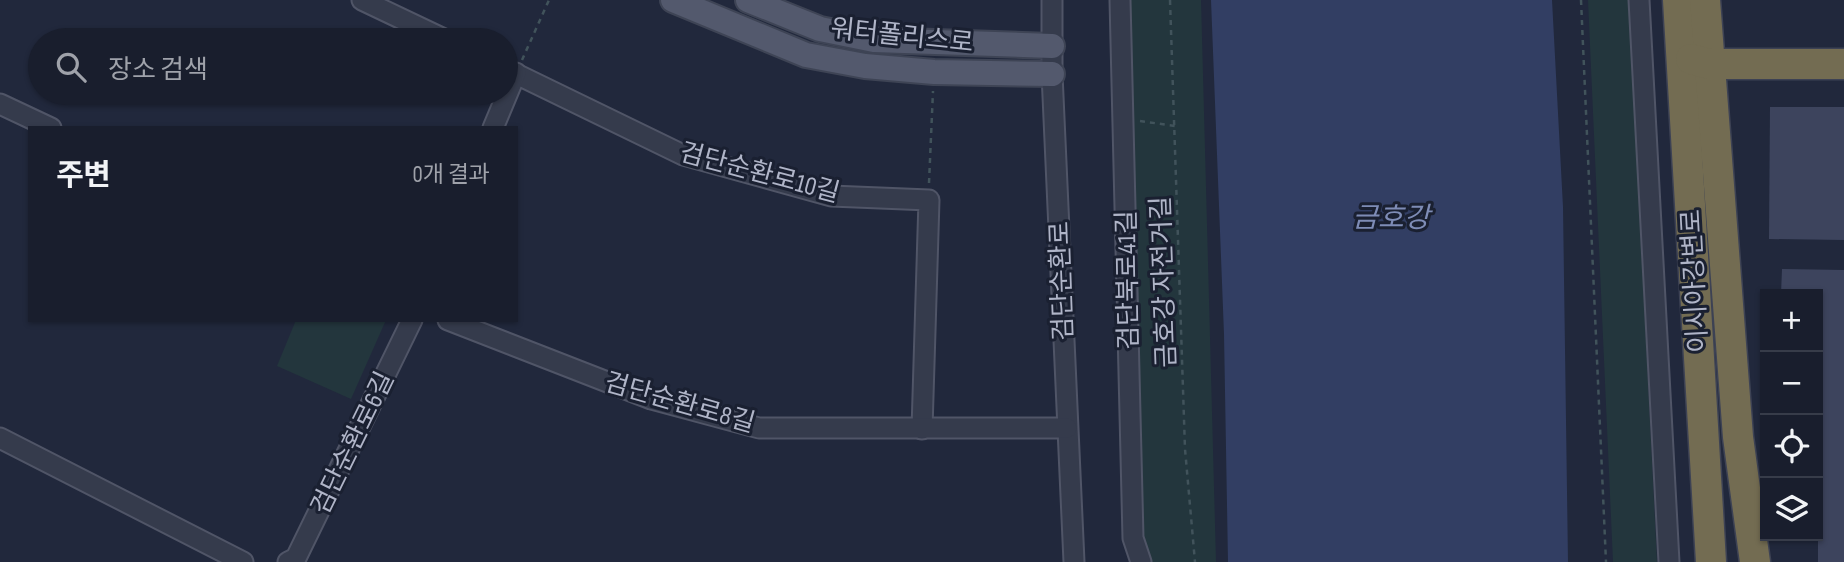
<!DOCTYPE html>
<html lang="ko">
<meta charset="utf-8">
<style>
body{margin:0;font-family:"Sofia Sans Condensed","Noto Sans KR",sans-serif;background:#222735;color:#f1f3f6}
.controls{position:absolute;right:21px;bottom:21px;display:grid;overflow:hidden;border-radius:0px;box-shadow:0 2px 5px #0004}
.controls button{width:63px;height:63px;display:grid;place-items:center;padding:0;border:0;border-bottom:2px solid #373c49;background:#191e2d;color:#f1f3f6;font:35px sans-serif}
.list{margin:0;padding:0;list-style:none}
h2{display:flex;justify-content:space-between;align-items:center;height:91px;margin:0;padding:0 28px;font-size:30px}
h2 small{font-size:23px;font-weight:400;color:#9fa2aa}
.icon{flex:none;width:38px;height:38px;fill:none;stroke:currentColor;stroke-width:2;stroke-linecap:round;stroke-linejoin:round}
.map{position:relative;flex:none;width:1844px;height:562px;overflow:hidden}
.search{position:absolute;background:#191e2d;box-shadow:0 2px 5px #0004;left:28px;top:28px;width:490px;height:77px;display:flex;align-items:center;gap:18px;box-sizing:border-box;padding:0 24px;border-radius:38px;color:#9fa2aa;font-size:26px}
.panel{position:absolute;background:#191e2d;box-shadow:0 2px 5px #0004;left:28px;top:126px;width:490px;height:196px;border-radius:0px}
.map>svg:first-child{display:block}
</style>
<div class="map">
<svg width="1844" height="562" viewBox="0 0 1844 562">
<rect width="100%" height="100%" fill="#21283c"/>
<g fill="#23363d">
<polygon points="1128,0 1201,0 1216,562 1144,562"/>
<polygon points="1588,0 1629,0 1657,562 1613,562"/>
<polygon points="296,320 386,320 351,399 277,366"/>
</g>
<polygon fill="#323e63" points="1211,0 1552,0 1563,207 1568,562 1228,562 1224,334"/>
<g fill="#3d445d">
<polygon points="1770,107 1844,107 1844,240 1769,239"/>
<polygon points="1782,269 1844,270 1844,562 1818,562 1818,294 1781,294"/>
</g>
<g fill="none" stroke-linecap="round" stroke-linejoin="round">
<g stroke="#505567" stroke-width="23">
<g id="minor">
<polyline points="362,0 446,40"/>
<polyline points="1052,0 1052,74 1074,562"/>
<polyline points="1120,0 1133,538 1141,562"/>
<polyline points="1639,0 1669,562"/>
<polyline points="506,69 683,155 831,196 929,200 922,429"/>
<polyline points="0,104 51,128"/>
<polyline points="493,128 516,73"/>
<polyline points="448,320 651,399 759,428 1067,428"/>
<polyline points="0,438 243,562"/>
<polyline points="288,562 296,558 412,320"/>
</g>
</g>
<g stroke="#3e4455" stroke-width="28">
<g id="major">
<polyline points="673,0 806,55 865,66 934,72 1052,74"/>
<polyline points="748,0 820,29 874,40 1052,46"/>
</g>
</g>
<g stroke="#3d4254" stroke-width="33">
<g id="highway">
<polyline points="1678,0 1711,562"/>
<polyline points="1705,0 1738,437 1755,562"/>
<polyline points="1691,59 1709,64 1844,64"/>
</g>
</g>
<g stroke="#41535b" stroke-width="2.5" stroke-dasharray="5 5" stroke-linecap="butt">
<polyline points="1170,0 1185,449 1195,562"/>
<polyline points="1581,0 1606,562"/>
<polyline points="522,60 549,0"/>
<polyline points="1140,121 1175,126"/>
<polyline points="929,183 933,91"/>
</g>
<use href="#minor" stroke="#353b4c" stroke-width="19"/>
<use href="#major" stroke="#53596d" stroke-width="24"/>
<use href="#highway" stroke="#736c52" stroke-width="30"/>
</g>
<g text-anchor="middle" stroke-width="6" stroke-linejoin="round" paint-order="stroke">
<g font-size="26" fill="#b0b5c8" stroke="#1a2031">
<text transform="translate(902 35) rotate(6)" y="9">워터폴리스로</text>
<text transform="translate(760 172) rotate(15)" y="9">검단순환로10길</text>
<text transform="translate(1127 280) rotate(-91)" y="9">검단북로41길</text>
<text transform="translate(1061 281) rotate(-92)" y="9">검단순환로</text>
<text transform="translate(1694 281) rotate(-93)" y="9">이시아강변로</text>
<text transform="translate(1163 282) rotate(-92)" y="9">금호강 자전거길</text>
<text transform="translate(680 402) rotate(16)" y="9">검단순환로8길</text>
<text transform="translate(352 443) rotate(-64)" y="9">검단순환로6길</text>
</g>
<g font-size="28" font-style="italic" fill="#7e8cb6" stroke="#1a2031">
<text x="1391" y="227">금호강</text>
</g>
</g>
</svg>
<div class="controls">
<button>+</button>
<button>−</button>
<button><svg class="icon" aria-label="locate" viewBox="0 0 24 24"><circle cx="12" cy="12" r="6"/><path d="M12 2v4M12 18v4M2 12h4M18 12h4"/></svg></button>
<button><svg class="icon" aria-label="layers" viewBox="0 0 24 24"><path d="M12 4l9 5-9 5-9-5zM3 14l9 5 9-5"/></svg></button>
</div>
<div class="search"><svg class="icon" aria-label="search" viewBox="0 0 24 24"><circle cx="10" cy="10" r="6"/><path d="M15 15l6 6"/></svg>장소 검색</div>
<section class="panel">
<h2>주변<small>0개 결과</small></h2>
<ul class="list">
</ul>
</section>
</div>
